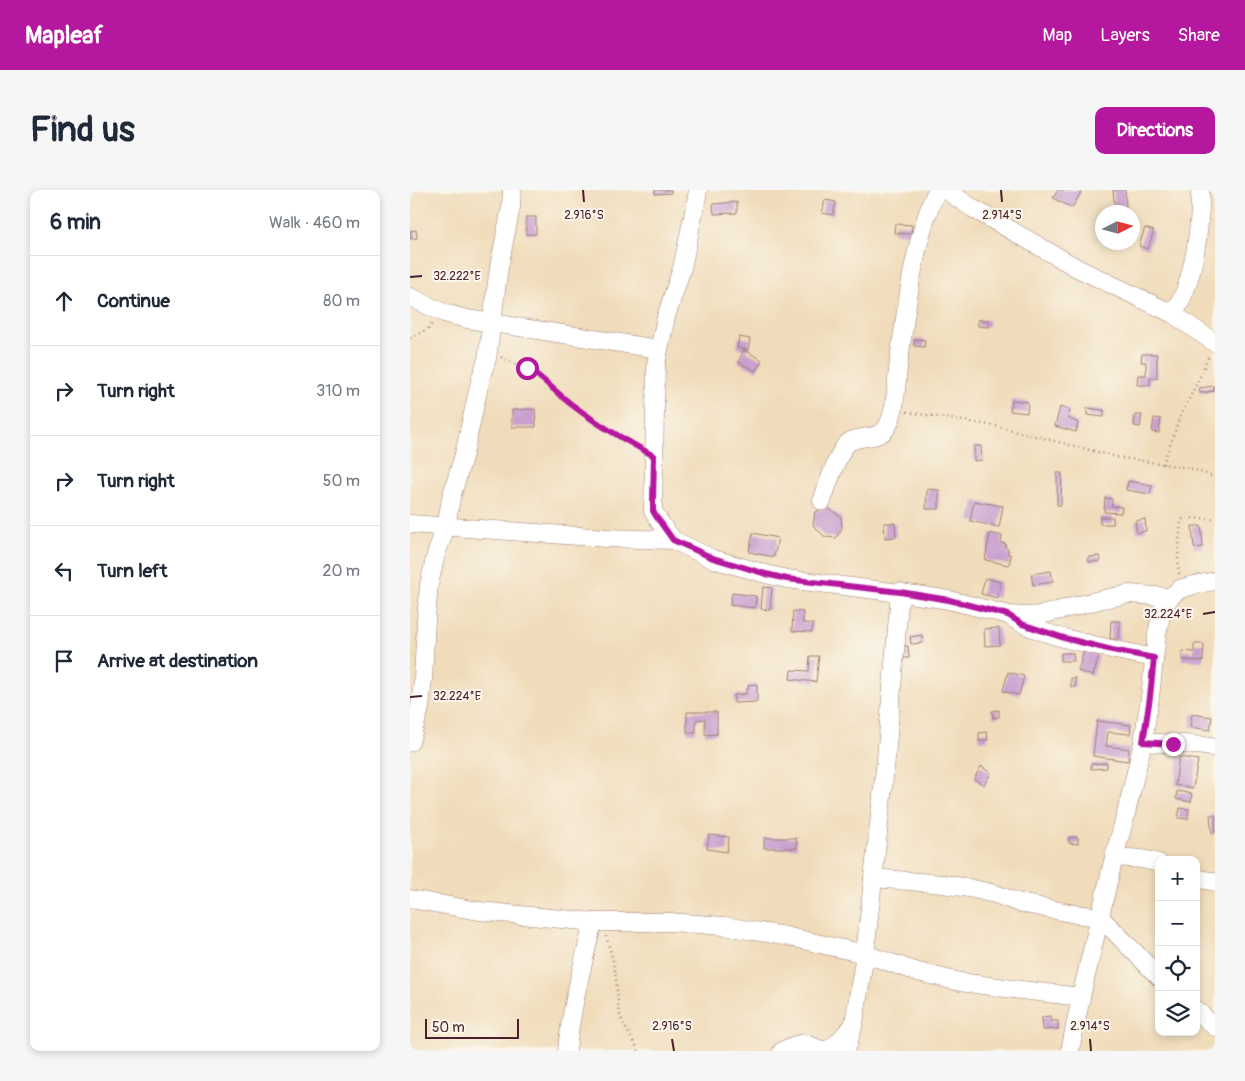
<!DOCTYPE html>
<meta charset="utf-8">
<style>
body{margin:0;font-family:Pangolin,sans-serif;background:#f6f6f7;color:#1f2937}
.controls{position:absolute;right:15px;bottom:15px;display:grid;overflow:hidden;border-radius:10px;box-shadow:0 2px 8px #0003}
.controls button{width:45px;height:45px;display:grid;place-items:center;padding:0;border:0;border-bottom:1px solid #e0e1e3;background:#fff;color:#1f2937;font:25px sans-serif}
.compass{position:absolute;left:685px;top:15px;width:45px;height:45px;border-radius:50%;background:#fff;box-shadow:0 2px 8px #0003;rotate:84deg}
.scale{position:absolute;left:15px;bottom:12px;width:94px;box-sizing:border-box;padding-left:5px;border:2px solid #4a1f2b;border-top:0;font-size:14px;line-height:18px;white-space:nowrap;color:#4a1f2b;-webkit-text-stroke:4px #fbf7ec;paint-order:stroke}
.stop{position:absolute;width:15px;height:15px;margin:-11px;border:4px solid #b5179e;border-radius:50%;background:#fff}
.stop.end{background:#b5179e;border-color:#fff;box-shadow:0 1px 5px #0008}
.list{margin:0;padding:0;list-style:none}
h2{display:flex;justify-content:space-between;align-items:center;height:65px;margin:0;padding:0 20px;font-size:21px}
h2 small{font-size:16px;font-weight:400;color:#747a83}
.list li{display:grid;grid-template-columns:32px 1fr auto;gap:15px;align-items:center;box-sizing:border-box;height:90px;padding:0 20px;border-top:1px solid #e0e1e3}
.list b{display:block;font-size:19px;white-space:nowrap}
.list em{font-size:16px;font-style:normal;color:#747a83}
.icon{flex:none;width:28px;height:28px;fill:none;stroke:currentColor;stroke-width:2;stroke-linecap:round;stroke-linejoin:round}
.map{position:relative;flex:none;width:805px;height:861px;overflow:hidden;border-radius:10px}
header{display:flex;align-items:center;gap:30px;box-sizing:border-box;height:70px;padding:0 25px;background:#b5179e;color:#fff}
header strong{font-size:24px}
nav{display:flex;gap:28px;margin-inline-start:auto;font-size:18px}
.intro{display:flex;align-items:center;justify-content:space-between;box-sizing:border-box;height:120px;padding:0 30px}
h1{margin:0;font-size:35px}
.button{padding:12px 22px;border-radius:10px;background:#b5179e;color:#fff;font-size:18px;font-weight:700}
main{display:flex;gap:30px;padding:0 30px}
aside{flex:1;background:#fff;border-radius:10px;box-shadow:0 2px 8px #0003}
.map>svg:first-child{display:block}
</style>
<header>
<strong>Mapleaf</strong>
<nav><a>Map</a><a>Layers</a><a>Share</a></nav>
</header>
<div class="intro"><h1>Find us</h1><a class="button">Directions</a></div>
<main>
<aside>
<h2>6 min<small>Walk · 460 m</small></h2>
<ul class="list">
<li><svg class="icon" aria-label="ahead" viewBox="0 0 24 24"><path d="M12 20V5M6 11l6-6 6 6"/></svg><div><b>Continue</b></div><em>80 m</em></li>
<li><svg class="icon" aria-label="right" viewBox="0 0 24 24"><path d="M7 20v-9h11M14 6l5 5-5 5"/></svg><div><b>Turn right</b></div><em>310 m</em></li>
<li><svg class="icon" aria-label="right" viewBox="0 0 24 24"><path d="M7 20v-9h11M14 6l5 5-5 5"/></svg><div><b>Turn right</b></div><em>50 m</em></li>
<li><svg class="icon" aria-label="left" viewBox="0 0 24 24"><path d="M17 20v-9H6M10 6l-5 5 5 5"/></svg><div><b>Turn left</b></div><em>20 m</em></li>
<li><svg class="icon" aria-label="arrive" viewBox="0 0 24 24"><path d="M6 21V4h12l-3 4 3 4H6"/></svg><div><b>Arrive at destination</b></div></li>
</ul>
</aside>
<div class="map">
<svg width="805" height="861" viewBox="0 0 805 861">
<rect width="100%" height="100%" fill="#fbf7ec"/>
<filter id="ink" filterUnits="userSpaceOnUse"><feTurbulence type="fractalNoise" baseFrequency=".02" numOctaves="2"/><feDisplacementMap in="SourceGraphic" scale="10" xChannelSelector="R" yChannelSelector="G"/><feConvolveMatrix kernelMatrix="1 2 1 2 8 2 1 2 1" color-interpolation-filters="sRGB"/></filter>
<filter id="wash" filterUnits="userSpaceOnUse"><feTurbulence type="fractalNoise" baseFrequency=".0096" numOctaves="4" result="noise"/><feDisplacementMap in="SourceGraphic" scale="20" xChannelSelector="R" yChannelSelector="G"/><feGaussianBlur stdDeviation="1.12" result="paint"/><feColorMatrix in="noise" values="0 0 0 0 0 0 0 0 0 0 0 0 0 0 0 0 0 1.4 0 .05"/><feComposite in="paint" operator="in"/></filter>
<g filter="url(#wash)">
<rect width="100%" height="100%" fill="#f0dcba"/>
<g id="blocks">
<g fill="#c89fcf">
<polygon points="245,0 261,0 261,3 245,4"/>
<polygon points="648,0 668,0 671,2 662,18 643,8"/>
<polygon points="703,0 715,0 716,18 705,19"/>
<polygon points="415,10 426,12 423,25 412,23"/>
<polygon points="327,12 327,23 304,24 303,14"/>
<rect x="116" y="27" width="10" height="17"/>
<polygon points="485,34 502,35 501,44 484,43"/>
<polygon points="735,38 744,41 738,59 729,56"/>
<polygon points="6,40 7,48 1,49 0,41"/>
<polygon points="568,130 579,130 579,137 568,136"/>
<polygon points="329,147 340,149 338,160 327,158"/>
<polygon points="505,149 515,150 514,157 504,156"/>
<polygon points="334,160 352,170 346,181 328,172"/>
<polygon points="732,164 747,164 747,188 740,188 740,195 727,195 728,185 736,185 736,172 731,172"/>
<polygon points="804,196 804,201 790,203 789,198"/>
<polygon points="602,210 618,212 617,223 600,221"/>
<polygon points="650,217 660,220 658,228 668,233 666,242 645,236"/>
<polygon points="677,218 694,220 694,227 677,225"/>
<polygon points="125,219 126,237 102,237 102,220"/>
<polygon points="725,225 732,225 730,237 724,236"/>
<polygon points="744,228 751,229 749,243 742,242"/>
<polygon points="564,256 571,256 572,270 564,271"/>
<polygon points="647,283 652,283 651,315 647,315"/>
<polygon points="718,291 742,295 740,304 716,300"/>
<polygon points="517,299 529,300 529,319 516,319"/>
<polygon points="695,308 702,309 702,316 712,317 711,323 694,322"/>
<polygon points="564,311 593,316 589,337 560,331"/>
<polygon points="417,317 431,327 432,338 426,348 415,347 403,335 405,322"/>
<rect x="690" y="327" width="13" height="7"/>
<polygon points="735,329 736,341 727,343 725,331"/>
<polygon points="474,333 485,333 486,347 475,348"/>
<polygon points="782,336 791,336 793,357 784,358"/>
<polygon points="343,343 368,348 364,367 339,362"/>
<polygon points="580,343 592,346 591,353 596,354 595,357 598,359 598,364 601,365 599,375 575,370"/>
<polygon points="689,366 690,371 679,372 678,367"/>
<polygon points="641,381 643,392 623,395 621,384"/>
<polygon points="575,388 591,392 588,408 571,404"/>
<polygon points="353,397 362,398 360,420 351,419"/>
<polygon points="322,403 346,406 345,418 320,415"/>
<polygon points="383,421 393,422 393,433 403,434 402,442 382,441"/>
<polygon points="701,431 710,431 709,449 700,449"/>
<polygon points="589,438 590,455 575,456 574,439"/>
<polygon points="512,445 513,453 501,454 500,447"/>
<polygon points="784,454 794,454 793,471 772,470 772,461 784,462"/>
<polygon points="492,456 498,456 499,468 494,468"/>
<polygon points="674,461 689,466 683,486 668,481"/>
<polygon points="651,463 663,463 664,471 651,471"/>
<polygon points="400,466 409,466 406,492 380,489 381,480 399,481"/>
<polygon points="598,482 614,486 609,505 593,501"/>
<rect x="661" y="488" width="4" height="9"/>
<polygon points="347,494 347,512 324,513 324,505 336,504 336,499 339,499 338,495"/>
<polygon points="589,520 589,527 583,528 582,521"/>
<polygon points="277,522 307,522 307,544 295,545 295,529 286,530 286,543 277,543"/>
<polygon points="782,524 802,527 800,540 780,537"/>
<polygon points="687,531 721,535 720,544 698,542 696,556 719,559 718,571 683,566"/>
<polygon points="577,542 578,550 569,551 569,543"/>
<polygon points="769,567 788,570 783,598 765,595"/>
<polygon points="697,573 697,578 681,579 681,574"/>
<polygon points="571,576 581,583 574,595 564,589"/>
<polygon points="767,601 782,604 781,612 766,609"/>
<polygon points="770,618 779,619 778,629 768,628"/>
<polygon points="800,625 805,625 805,643 802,643"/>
<polygon points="299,645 319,647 317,662 297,659"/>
<polygon points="659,647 668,647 668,654 659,653"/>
<polygon points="354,648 386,648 387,658 354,658"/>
<polygon points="641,826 641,831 648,831 648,839 633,840 632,827"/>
</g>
</g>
</g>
<g filter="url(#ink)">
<use href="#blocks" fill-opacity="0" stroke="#9d7e72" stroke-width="1"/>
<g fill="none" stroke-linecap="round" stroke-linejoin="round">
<g stroke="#9d7e72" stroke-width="19">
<g id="minor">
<polyline points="536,0 562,18 667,78 763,124 805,153"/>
<polyline points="0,107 34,123 57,129 248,159"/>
<path d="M763 124C784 95 791 35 790 0"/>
<path d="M412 311C417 297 428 260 439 252 450 245 470 250 477 237 487 220 486 190 489 170 496 123 501 74 516 28 519 19 523 9 527 0"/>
<polyline points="0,334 196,348 263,350 303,369 356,384 377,389 514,406 539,410 599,425 615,426 631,425 689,410 719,404 760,407"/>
<polyline points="263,350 251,334 243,321 246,174 256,127 272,78 286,12 288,0"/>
<path d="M601 427C622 440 647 447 671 452 695 458 720 463 744 468"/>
<polyline points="0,552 10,518 13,489 16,429 19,395 26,364 36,337 41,308 54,264 71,187 77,169 89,77 101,17 102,0"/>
<path d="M733 552C757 554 782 553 805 558"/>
<polyline points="704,667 732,669 749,673"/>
<polyline points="463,688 533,694 559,698 585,704 610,713 665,724 690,727 749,787"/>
<polyline points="786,688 805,692"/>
<polyline points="0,709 69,721 183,732 260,732 314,736 375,746 455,764 508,782 550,792 611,800 671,807"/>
<polyline points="786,820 805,837"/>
<path d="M157 861C161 817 173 774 183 732"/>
<path d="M372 861C380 857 389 852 398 855 405 857 410 861 417 860 427 856 434 845 441 838"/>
<polyline points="436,861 444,833 455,764 476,569 490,402"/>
<polyline points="660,861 671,807 704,667 715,628 733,552 740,507 747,444 752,421 760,407 770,399 784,395 805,391"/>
</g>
</g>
<g stroke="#9d7e72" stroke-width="2.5" stroke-dasharray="1 4" stroke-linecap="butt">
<polyline points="0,148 18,139 22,134"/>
<polyline points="91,167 107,175 117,178 126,184 164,217 194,237 229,258"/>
<polyline points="497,222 586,236 707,267 779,278 805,287"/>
<polyline points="753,274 770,227 790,187 799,165"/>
<polyline points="769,384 768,365 771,331 773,329 777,328 805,329"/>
<polyline points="196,746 203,770 206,789 209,823 215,837 229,861"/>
</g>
<use href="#minor" stroke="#fff" stroke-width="18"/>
</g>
</g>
<g fill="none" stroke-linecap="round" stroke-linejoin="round" filter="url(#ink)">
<path stroke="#b5179e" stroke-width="6" d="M117 178C135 189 148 205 165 217 190 236 217 251 244 266L243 312V321L246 326 263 350 303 368 356 384 377 389 490 402 539 410 598 425 612 434 654 448 702 460 744 468 740 507 733 552 763 554"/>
</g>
<path fill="none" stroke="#4a1f2b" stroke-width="2" d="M173 0 174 12M591 0 592 12M0 87 12 86M793 424 805 422M0 507 12 506M262 849 264 861M680 849 681 861"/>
<g font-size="12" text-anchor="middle" fill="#4a1f2b" stroke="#fbf7ec" stroke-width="4" stroke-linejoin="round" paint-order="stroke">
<text x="174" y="29">2.916°S</text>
<text x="592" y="29">2.914°S</text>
<text x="47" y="90">32.222°E</text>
<text x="758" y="428">32.224°E</text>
<text x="47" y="510">32.224°E</text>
<text x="262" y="840">2.916°S</text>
<text x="680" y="840">2.914°S</text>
</g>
</svg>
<div class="controls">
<button>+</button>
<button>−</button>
<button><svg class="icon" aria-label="locate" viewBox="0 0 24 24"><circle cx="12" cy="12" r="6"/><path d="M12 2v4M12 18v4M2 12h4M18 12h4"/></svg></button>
<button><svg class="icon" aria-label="layers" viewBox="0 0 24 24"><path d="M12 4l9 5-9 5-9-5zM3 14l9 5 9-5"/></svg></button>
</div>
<svg class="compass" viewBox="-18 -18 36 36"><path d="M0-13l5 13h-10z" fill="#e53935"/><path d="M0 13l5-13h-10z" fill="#747a83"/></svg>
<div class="scale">50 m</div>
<div class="stop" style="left:117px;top:178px"></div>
<div class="stop end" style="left:763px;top:554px"></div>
</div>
</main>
